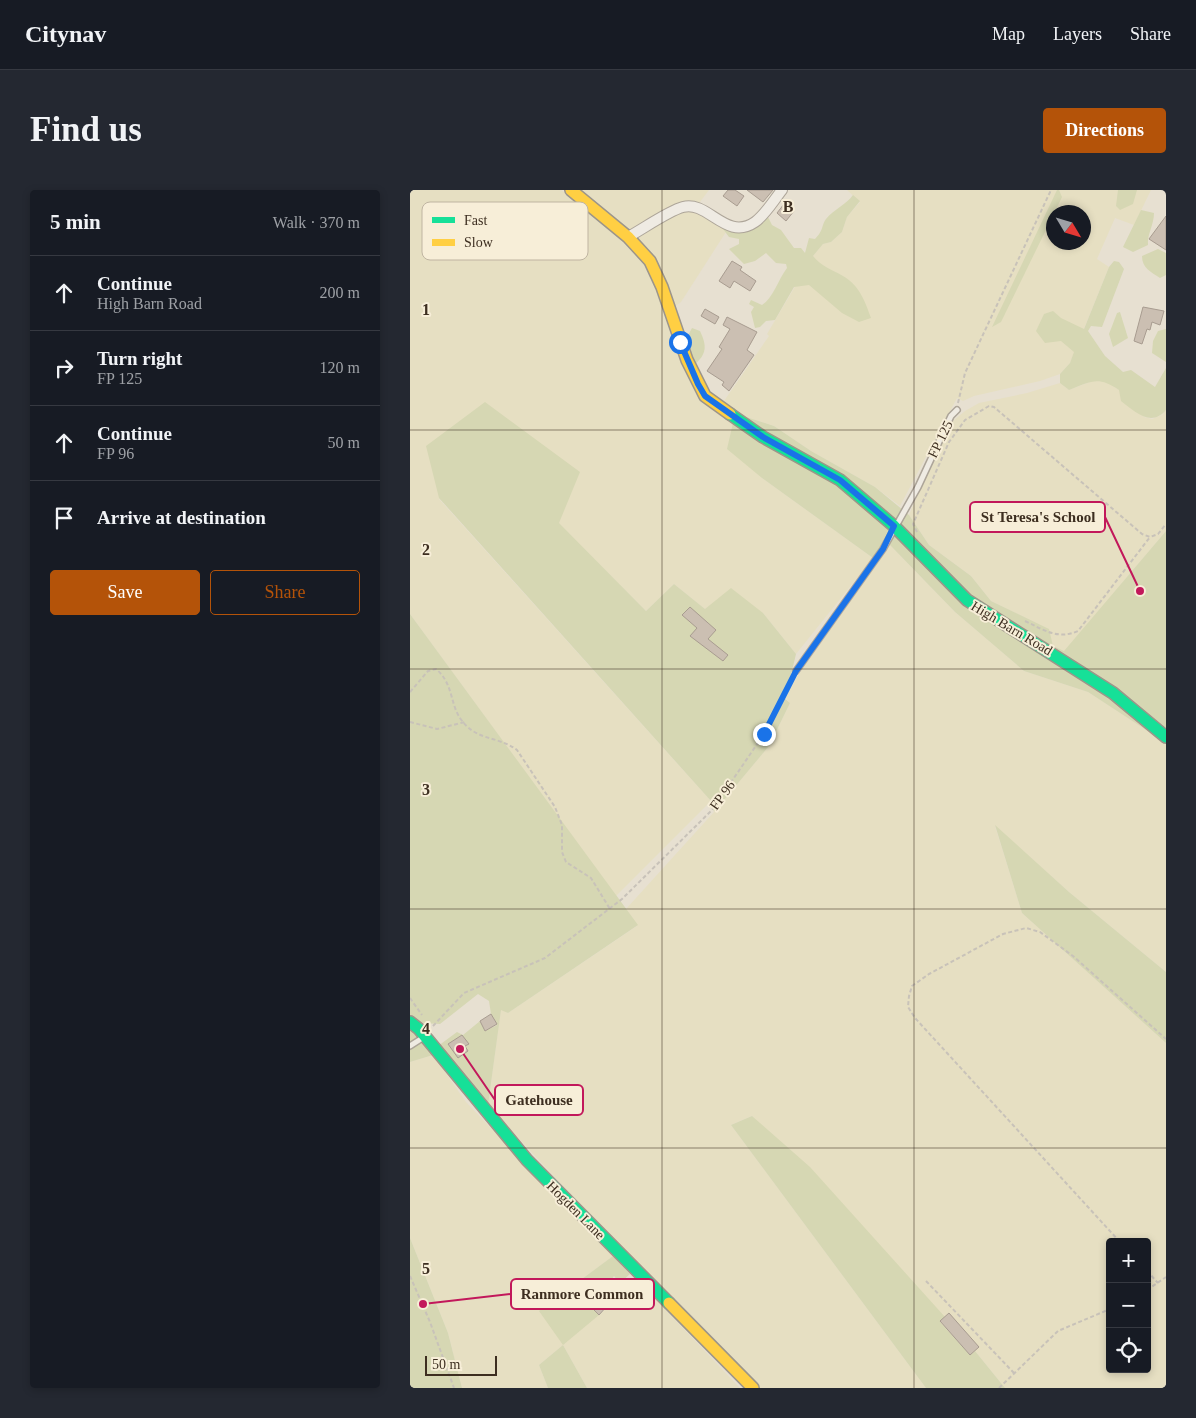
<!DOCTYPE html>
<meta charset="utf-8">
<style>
body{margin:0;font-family:"Times New Roman",serif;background:#242831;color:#f1f3f6}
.controls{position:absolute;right:15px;bottom:15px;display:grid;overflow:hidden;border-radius:5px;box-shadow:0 2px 8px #0003}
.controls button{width:45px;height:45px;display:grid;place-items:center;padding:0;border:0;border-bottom:1px solid #363941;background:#171b24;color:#f1f3f6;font:25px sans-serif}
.compass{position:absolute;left:636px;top:15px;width:45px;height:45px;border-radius:50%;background:#171b24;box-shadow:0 2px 8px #0003;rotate:128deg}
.scale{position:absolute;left:15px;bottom:12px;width:72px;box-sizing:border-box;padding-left:5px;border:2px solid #3d2e20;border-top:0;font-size:14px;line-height:18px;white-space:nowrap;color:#3d2e20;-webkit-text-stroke:4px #f7eed8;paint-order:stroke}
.stop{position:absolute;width:15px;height:15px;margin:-11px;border:4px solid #1a73e8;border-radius:50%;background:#fff}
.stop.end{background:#1a73e8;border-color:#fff;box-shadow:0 1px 5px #0008}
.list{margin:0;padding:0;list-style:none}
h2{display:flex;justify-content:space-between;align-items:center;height:65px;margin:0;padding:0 20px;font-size:21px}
h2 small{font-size:16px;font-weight:400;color:#9ea1a6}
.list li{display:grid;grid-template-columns:32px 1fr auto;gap:15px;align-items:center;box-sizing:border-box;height:75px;padding:0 20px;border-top:1px solid #363941}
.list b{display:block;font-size:19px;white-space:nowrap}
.list p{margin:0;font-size:16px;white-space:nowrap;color:#9ea1a6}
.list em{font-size:16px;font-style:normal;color:#9ea1a6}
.actions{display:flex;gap:10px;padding:15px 20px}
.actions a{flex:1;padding:11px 0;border:1px solid #b45309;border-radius:5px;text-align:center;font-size:18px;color:#b45309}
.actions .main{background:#b45309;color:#fff}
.icon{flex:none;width:28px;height:28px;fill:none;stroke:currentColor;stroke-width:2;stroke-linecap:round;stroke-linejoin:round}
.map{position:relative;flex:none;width:756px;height:1198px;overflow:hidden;border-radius:5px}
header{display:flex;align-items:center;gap:30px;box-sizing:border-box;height:70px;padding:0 25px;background:#171b24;border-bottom:1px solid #363941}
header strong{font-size:24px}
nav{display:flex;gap:28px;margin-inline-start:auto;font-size:18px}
.intro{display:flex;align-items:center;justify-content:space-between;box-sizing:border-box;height:120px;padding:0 30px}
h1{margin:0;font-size:35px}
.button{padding:12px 22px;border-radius:5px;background:#b45309;color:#fff;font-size:18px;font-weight:700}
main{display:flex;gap:30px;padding:0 30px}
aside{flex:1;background:#171b24;border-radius:5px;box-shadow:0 2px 8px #0003}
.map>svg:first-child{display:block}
</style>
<header>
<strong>Citynav</strong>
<nav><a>Map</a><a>Layers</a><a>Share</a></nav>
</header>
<div class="intro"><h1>Find us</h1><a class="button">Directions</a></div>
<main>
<aside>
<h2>5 min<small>Walk · 370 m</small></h2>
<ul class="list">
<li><svg class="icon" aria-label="ahead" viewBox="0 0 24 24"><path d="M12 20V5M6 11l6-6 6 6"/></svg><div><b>Continue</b><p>High Barn Road</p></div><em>200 m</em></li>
<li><svg class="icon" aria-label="right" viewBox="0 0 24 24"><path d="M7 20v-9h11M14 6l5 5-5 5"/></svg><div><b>Turn right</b><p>FP 125</p></div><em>120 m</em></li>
<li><svg class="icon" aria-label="ahead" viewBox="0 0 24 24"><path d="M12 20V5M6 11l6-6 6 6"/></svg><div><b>Continue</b><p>FP 96</p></div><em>50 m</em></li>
<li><svg class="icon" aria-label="arrive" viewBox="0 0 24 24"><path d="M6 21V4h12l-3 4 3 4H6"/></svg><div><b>Arrive at destination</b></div></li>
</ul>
<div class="actions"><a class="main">Save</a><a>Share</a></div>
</aside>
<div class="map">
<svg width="756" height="1198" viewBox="0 0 756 1198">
<rect width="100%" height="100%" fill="#e7e0d1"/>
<g fill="#e6dfc2" fill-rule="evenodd">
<polygon points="0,0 151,0 194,31 238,78 268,159 323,233 352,288 463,368 386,464 353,423 295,419 264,394 236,421 148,333 29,309 301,611 206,706 0,424"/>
<polygon points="169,0 299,0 284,20 314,36 316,42 271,112 264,117 258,100"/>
<path d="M437 0H741L724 35 705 28 687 69 699 77 660 173 650 184 630 191 564 206 553 211 547 208 490 316 465 297 401 261 364 236 330 225 314 211 359 146 357 144 403 66 413 54 421 52 432 42 437 27 450 12ZM644 22H674V52H644Z"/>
<polygon points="685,190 696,191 709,200 734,227 742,229 752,225 756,220 756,341 654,462 643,456 638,439 581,411 561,386 519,355 499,325 531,250 544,230 555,221 569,213 617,203 650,193 659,200"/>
<path d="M480 355 545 422 614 481 678 502 756 553V782L659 702 585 636 612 723 756 853V1198H595L565 1161 560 1165 342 926 321 935 516 1198H348L150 993 78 915 91 819 98 823 227 736 216 719 304 622 359 556 380 513 376 508 382 494ZM700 1052H737V1179H700Z"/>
<polygon points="23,865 56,912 203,1066 130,1121 189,1125 227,1090 330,1198 177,1198 153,1155 129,1175 138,1198 52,1198 38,1143 0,1048 0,872"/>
</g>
<g fill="#d6d7b3">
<polygon points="647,0 649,0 652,7 591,132 582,137"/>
<polygon points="708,0 727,0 723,14 710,20 706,16"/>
<path d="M443 5 450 11 437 27 432 42 421 52 413 54 403 66C412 77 421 79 433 86 449 95 455 111 461 128L449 132 432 123 399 95 384 97 365 130 356 131 350 137 345 138 341 122 344 117 339 114 341 110 352 115C363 108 368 90 377 78L376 74 366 73 356 63 345 71 334 74 319 59 329 54V49L319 47 313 39 314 36 324 40 352 27H358L362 35 371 40 384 58H391L395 63 399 48 405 49C414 40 411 36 416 29 424 19 436 15 443 5Z"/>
<path d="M731 20 744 23C744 35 737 44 738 55L723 62 713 57Z"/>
<path d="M748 59 756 63V85L750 88C741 82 732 78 732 66Z"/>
<path d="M704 71 709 72 714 79 692 137 681 136 678 141 695 166 713 182 721 180 745 197 756 178V220C741 238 724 221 711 211L709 200C688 186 682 191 659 200L650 193V184L660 173 664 162 651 151 635 153 626 141 634 124 643 121 651 128 674 139 699 77Z"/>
<polygon points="710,122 718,148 703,157 699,144 707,123"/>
<path d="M282 138 290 141C297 156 297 164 284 175L275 151Z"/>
<polygon points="756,139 756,172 742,163 743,151 748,141"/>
<polygon points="75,212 170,282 149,333 236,421 264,394 295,419 321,398 353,423 386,464 380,489 372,506 380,513 359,556 304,622 301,611 29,308 16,256"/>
<polygon points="330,225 364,236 401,261 465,297 499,325 519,355 561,386 581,411 639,439 643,456 654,461 756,341 756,553 678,502 614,481 545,422 480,355 474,352 463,368 352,288 317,259 323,233"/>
<polygon points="0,424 228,735 98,823 91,820 78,915 28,856 47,842 53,845 70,831 75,841 87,835 81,824 79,811 68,804 30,834 11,833 23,865 0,872"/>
<polygon points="585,635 659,702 756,782 756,853 612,723"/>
<polygon points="342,926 400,977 535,1127 530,1132 560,1165 565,1161 595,1198 516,1198 321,935"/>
<polygon points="0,1048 38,1143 52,1198 0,1198"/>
<polygon points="203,1066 220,1084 210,1093 204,1086 199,1093 195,1088 190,1092 187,1089 170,1106 189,1125 153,1155 177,1198 138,1198 129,1175 153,1155 129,1121"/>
</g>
<g fill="#cbbfb2" stroke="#a89c90">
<polygon points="318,0 325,0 334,6 327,16 313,6"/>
<polygon points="337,0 363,0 353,12"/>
<polygon points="374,14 384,21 376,31 367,23"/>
<polygon points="756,26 756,60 739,49"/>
<polygon points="322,71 332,77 330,80 346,91 340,101 324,91 320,98 309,91"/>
<polygon points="733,117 754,121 750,135 742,132 740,140 737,139 732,154 724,151"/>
<polygon points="295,119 309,127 305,134 291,126"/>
<polygon points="317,127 347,142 337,160 344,165 319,201 312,195 314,192 297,181 312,159 309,157 320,139 313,135"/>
<polygon points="280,417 306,440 298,449 318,465 313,471 280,446 287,438 272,425"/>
<polygon points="81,824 87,834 75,841 70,831"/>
<polygon points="52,845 59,854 55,856 58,861 48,868 38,854"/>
<polygon points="187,1089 201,1101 198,1104 200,1106 194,1113 197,1116 189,1125 175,1111 184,1102 179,1097"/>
<polygon points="539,1123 569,1157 560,1165 530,1131"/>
</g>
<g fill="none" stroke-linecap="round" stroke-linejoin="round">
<g stroke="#ada599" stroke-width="8">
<g id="lane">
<polyline points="386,481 473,359 508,297 541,226 547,220"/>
<polyline points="0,856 14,847"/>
</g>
</g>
<g stroke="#ada599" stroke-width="12">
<path id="street" d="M218 47C233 39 258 21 273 17 298 10 316 52 345 32 355 25 364 10 372 0"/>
</g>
<g stroke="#9c958a" stroke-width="14">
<g id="fast">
<polyline points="320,224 353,247 430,290 484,336 557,410 703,503 756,547"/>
<polyline points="0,832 9,839 117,970 259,1113"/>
</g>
</g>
<g stroke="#9c958a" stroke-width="14">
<g id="slow">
<polyline points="161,0 218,47 240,71 252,97 277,170 295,206 320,224"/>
<polyline points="259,1113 343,1198"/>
</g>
</g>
<g stroke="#c8c2b9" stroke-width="2" stroke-dasharray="4 2.5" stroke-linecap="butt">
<polyline points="548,213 555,183 641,0"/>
<polyline points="507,342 503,334 539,252 555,230 579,216 584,217 732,344 740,347 748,344 756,334"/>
<path d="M615 431C634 440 648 450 668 441L740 347"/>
<path d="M0 502 18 481 26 479C43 493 40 513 50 528 66 552 87 545 107 560L145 617 152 635V662L156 672 181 688 200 719"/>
<polyline points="0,532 27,539 55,532"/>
<polyline points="0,808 12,825"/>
<polyline points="23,836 54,803 135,768 212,709 302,620 354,544 383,487"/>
<polyline points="710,1052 505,828 498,817 499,806 502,796 519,784 593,744 616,738 630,742 663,766 756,849"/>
<polyline points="737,1081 748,1093"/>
<polyline points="0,1086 20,1132 44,1198"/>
<polyline points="516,1091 604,1183"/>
<polyline points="737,1100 756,1087"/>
<polyline points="589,1198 648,1141 700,1119"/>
</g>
<use href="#lane" stroke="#efebe3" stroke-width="5"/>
<use href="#street" stroke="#efebe3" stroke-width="10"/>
<use href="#fast" stroke="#16e098" stroke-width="11"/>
<use href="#slow" stroke="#ffcf43" stroke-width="11"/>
</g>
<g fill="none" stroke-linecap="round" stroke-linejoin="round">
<polyline stroke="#1a73e8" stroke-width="6" points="270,152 288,194 295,206 353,247 430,290 484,336 473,359 386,481 354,544"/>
</g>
<path fill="none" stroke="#3d2e20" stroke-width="1" stroke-opacity="0.55" d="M252 0V1198M504 0V1198M0 240H756M0 479H756M0 719H756M0 958H756"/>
<g text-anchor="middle" stroke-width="4" stroke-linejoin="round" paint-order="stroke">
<g font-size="14" fill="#3d2e20" stroke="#f7eed8">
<text transform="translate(530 249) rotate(-64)" y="5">FP 125</text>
<text transform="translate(602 438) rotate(31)" y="5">High Barn Road</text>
<text transform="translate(312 605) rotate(-54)" y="5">FP 96</text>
<text transform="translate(166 1020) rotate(45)" y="5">Hogden Lane</text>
</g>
</g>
<rect x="12" y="12" width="166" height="58" rx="8" fill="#f7eed8" stroke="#bfb4a1" stroke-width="1"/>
<rect x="22" y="27" width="23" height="6" fill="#16e098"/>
<rect x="22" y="49" width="23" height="7" fill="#ffcf43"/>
<g font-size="14" fill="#3d2e20">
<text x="54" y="35">Fast</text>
<text x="54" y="57">Slow</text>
</g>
<g font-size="16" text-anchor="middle" font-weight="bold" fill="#3d2e20" stroke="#f7eed8" stroke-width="4" stroke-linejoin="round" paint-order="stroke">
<text x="378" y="22">B</text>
<text x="16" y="125">1</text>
<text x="16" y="365">2</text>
<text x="16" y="605">3</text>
<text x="16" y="844">4</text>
<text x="16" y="1084">5</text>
</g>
<path fill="none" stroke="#c2185b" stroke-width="2" d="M730 401L695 327M50 859L85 910M13 1114L101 1104"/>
<g fill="#c2185b" stroke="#f7eed8" stroke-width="2">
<circle cx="730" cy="401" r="5"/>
<circle cx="50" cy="859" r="5"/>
<circle cx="13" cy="1114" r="5"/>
</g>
<g fill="#f7eed8" stroke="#c2185b" stroke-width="2">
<rect x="560" y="312" width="135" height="30" rx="5"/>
<rect x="85" y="895" width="88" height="30" rx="5"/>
<rect x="101" y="1089" width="143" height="30" rx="5"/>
</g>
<g font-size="15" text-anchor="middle" font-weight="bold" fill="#3d2e20">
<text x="628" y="332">St Teresa's School</text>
<text x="129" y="915">Gatehouse</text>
<text x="172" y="1109">Ranmore Common</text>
</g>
</svg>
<div class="controls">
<button>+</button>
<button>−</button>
<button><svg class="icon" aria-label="locate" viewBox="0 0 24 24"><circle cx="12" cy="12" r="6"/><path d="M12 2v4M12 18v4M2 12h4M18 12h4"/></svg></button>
</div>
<svg class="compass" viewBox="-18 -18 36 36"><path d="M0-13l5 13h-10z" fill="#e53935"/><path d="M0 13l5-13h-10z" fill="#9ea1a6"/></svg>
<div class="scale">50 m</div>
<div class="stop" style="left:270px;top:152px"></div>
<div class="stop end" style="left:354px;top:544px"></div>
</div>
</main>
